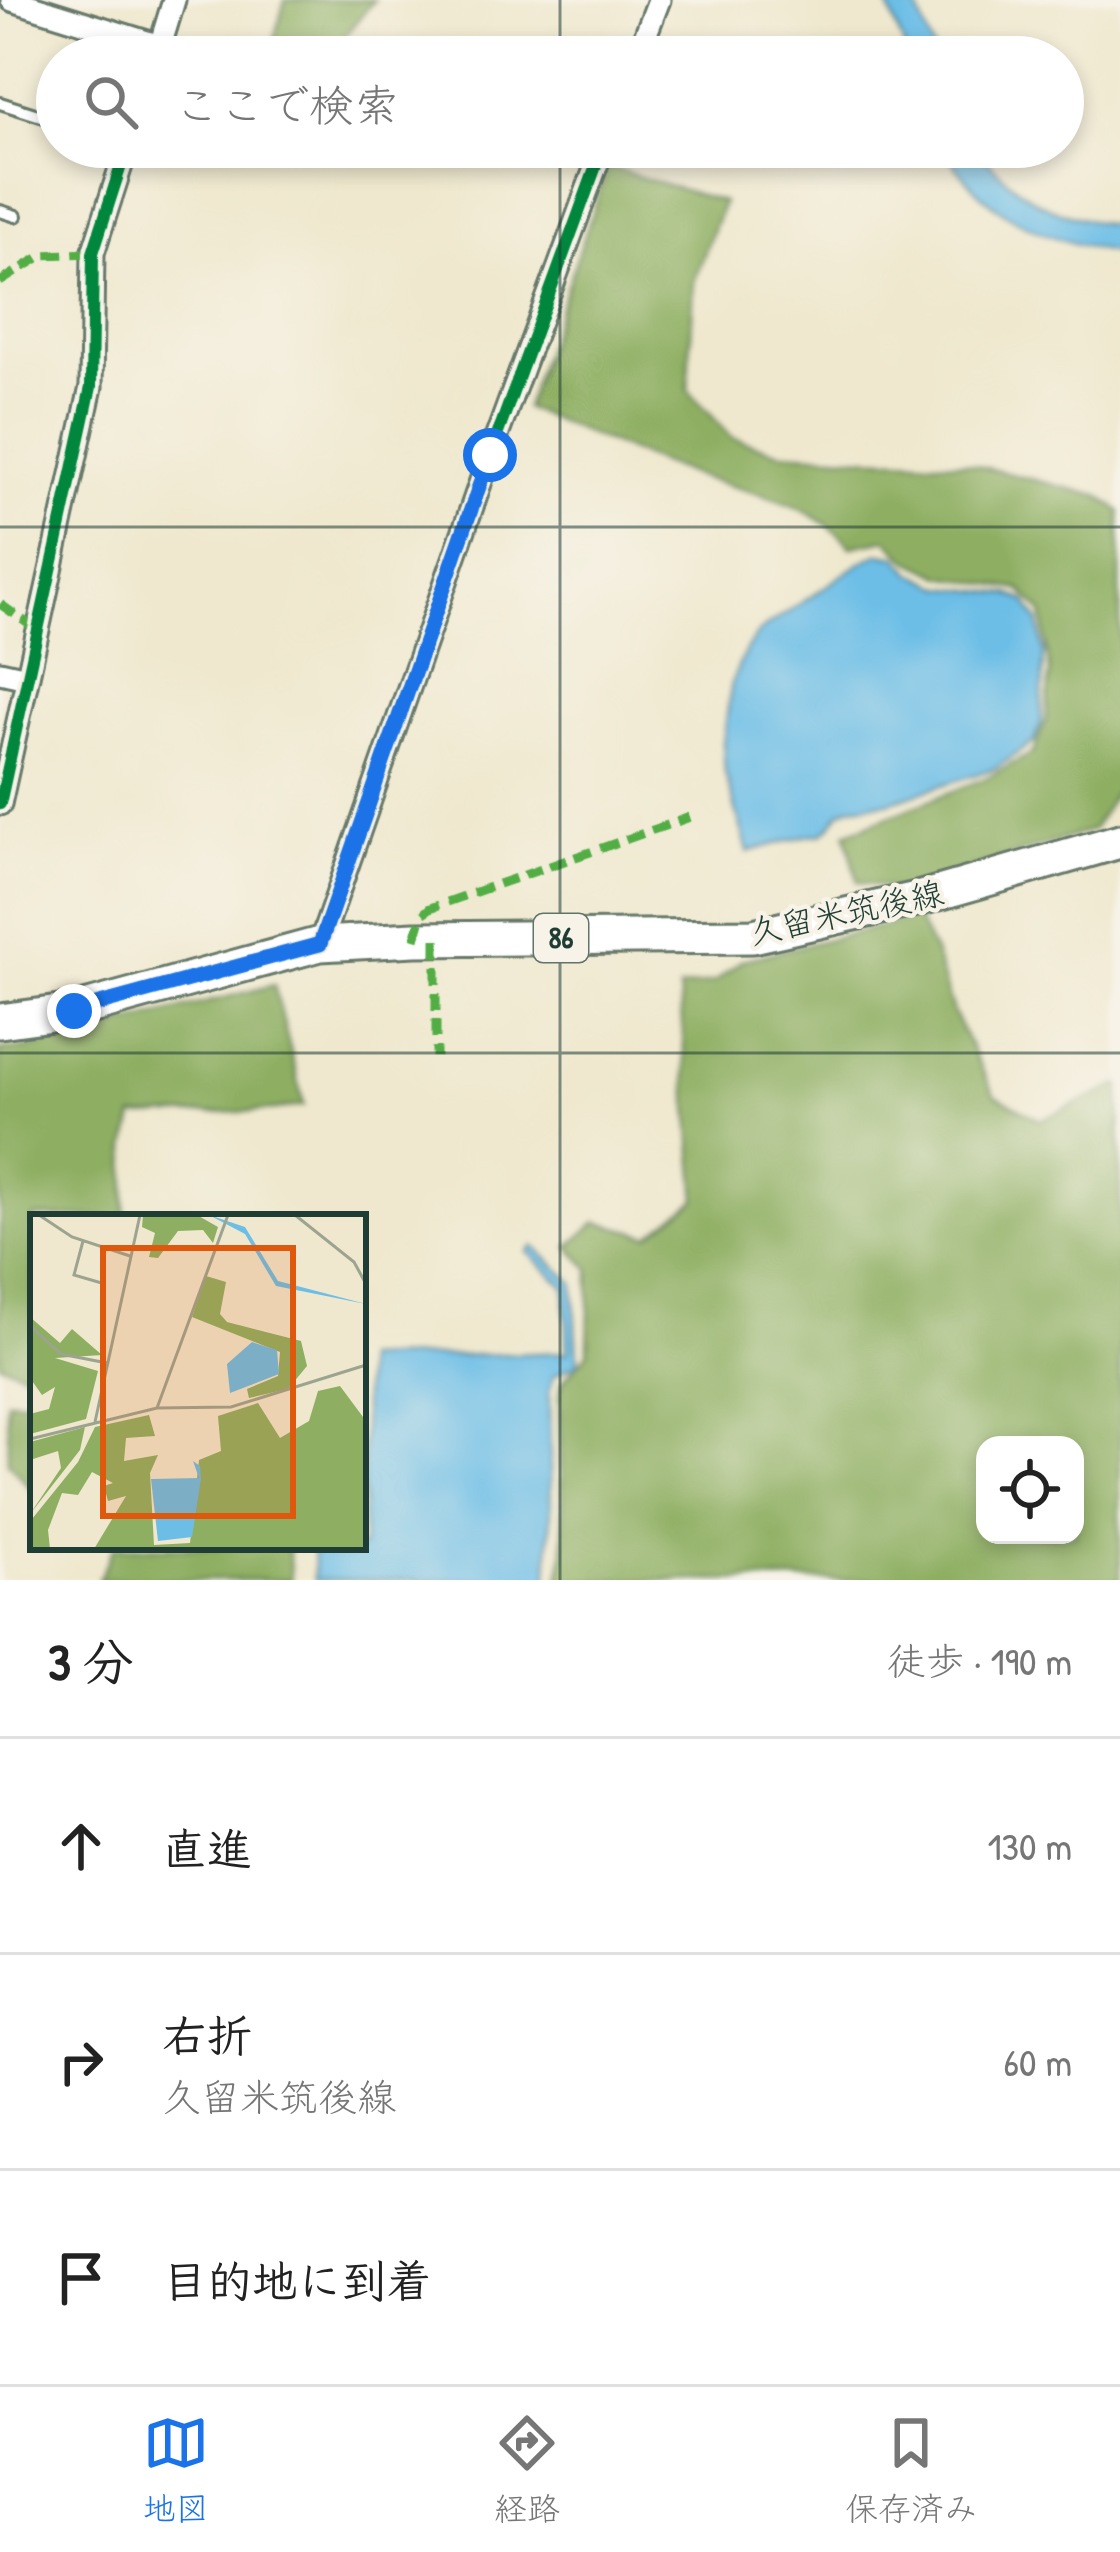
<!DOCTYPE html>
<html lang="ja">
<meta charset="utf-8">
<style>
body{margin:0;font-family:"Patrick Hand","Klee One",sans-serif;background:#f2f2f2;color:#222}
.controls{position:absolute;right:36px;bottom:36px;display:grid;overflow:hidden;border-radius:24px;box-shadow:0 6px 18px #0003}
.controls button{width:108px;height:108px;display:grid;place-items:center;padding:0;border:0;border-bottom:3px solid #e0e0e0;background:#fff;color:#222;font:60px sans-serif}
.stop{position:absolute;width:36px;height:36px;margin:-27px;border:9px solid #1a73e8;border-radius:50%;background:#fff}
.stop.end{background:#1a73e8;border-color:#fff;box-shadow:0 3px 12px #0008}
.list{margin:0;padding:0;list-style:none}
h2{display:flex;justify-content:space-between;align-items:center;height:156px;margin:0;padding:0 48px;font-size:51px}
h2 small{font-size:39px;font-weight:400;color:#767676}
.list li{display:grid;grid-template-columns:78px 1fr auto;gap:36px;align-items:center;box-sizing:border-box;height:216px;padding:0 48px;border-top:3px solid #e0e0e0}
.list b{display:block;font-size:45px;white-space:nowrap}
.list p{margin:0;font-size:39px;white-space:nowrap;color:#767676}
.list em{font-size:39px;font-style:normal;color:#767676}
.icon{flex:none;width:66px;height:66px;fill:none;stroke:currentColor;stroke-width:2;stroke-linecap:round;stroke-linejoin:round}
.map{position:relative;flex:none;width:1120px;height:1580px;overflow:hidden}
.search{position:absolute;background:#fff;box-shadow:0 6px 18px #0003;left:36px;right:36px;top:36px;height:132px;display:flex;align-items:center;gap:30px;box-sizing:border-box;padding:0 42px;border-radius:66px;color:#767676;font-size:45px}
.sheet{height:804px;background:#fff}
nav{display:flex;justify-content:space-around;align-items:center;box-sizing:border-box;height:168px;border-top:3px solid #e0e0e0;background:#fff;font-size:33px;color:#767676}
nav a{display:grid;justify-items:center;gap:6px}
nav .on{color:#1a73e8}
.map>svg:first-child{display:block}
</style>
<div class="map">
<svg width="1120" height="1580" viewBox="0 0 1120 1580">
<rect width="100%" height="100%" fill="#f7f3e8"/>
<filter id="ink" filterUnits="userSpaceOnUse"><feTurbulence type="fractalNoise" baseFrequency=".00833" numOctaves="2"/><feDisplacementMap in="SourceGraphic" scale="24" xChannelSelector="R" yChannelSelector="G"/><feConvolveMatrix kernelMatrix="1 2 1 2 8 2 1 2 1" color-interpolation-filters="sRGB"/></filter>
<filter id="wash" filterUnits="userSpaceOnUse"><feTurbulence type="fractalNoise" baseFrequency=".004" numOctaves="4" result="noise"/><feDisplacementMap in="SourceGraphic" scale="48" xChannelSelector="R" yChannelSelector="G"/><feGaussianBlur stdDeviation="2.7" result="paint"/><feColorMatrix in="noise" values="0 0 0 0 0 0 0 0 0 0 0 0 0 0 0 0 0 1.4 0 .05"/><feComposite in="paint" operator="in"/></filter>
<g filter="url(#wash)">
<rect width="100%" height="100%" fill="#efe8ce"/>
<g fill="#8eaf62" stroke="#56764b" stroke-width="3" fill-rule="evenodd">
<polygon points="285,0 374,0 327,57 270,55"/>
<path d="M608 167 723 202 694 282 688 390 732 438 781 452 967 463 1099 496 1120 511V784L1092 830 901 891 858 882 846 833 984 779 1033 753 1046 720 1050 671 1042 612 1021 590 943 576 907 559 887 539 851 546C805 497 752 495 691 474 635 455 580 430 525 408Z"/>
<path d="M914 914 934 952 953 1012 994 1094 1040 1120 1120 1085V1580H559L564 1553 559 1396 563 1381 588 1353 590 1269 569 1247 597 1222 649 1235 697 1200 679 989 715 982 742 960 891 924ZM985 1445H1075V1535H985Z"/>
<polygon points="274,985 304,1105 276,1110 134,1117 127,1147 125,1217 33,1217 33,1376 0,1363 0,1050 31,1048"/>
<polygon points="7,1400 33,1401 33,1489 30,1488 8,1462"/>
<polygon points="114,1547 288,1547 291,1580 98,1580"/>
</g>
<g fill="#6cbee7" stroke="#467e8e" stroke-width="3">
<polygon points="886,0 914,0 936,57 908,57"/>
<path d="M944 147H976C1021 201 1052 214 1120 227V254C1045 240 984 217 944 147Z"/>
<polygon points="880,553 897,556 911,572 942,587 1009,594 1026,601 1038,621 1044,652 1041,724 1034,742 996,768 889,802 851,806 840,812 830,827 821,834 809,835 748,852 725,773 723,742 732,681 746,650 760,631 862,562"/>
<polygon points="534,1246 574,1283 578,1363 554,1375 549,1392 551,1514 548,1580 314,1580 313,1547 363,1547 363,1359 568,1352 565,1287 528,1252"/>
</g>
</g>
<g filter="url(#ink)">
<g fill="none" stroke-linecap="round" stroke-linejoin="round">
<g stroke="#68796a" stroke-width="16">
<g id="lane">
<polyline points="0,103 57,121"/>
<polyline points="0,211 16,216"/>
</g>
</g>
<g stroke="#68796a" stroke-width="27">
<g id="street">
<polyline points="12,0 160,46"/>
<polyline points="157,56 174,0"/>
<polyline points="637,57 659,0"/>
<polyline points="0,672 27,678"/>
<polyline points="0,804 91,387 93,253 127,147"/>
<polyline points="320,944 490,455 603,147"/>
</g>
</g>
<g stroke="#68796a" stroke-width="39">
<polyline id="primary" points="0,1021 74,1011 320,944 415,939 753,936 921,898 1120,841"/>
</g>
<use href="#lane" stroke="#fff" stroke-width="10"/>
<use href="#street" stroke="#fff" stroke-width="21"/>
<use href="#primary" stroke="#fff" stroke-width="33"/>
<g stroke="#52ad45" stroke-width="9" stroke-dasharray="18 9" stroke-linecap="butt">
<polyline points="0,282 43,255 93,253"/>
<polyline points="0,604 40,632"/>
<polyline points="415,939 422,915 430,908 690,817"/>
<polyline points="436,939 436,1057"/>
</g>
<g stroke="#f7f3e8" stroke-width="20">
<g id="cycleway">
<polyline points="0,804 91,387 93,253 127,147"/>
<polyline points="320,944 490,455 603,147"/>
</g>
</g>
<use href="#cycleway" stroke="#00873e" stroke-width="12"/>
</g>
</g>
<g fill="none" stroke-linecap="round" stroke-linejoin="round" filter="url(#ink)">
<polyline stroke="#1a73e8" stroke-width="15" points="74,1011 320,944 490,455"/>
</g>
<path fill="none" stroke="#1f3d34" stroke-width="3" stroke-opacity="0.55" d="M560 0V57M560 147V1580M0 527H1120M0 1053H1120"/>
<g text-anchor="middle" stroke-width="9" stroke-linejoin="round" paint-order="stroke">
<rect fill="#f7f3e8" stroke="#60746a" stroke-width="3" x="534" y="914" width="54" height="48" rx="9"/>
<g font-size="30" font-weight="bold" fill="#1f3d34">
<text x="561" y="948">86</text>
</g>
<g font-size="33" fill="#1f3d34" stroke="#f7f3e8">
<text transform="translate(846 912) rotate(-12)" y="12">久留米筑後線</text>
</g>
</g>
<g transform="translate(30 1214)">
<rect width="336" height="336" fill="#efe8ce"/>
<path d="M113 1H167L188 13 183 29 173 16 148 17 128 44 119 43 125 19 112 13ZM176 62 196 68 190 100 197 108 271 127 277 152 258 175 219 184 217 175 248 162 250 138 162 103ZM0 103 30 129 42 115 72 141 25 144 68 157 56 205 0 220V200L19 195 25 173 12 181 0 164ZM310 172 336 207V335H64L96 282 78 287 74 272 83 269 62 258 48 281 32 279 18 316 20 335H2V305L48 248 65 213 119 201 125 222 96 224 94 247 128 241 120 259 124 331 160 329 169 246 191 237 188 202 228 189 250 224 279 207 288 177ZM55 213 50 236 0 300 31 254 28 237 0 246V228Z" fill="#8eaf62"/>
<path d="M179 1 215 13 248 67 336 90 246 72 215 20ZM222 128 247 136 249 160 200 179 197 150ZM163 247 170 252 171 265 162 323 128 327 121 265 169 264Z" fill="#6cbee7"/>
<path fill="none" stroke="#9ca490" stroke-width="3" d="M9 1 42 23 100 42M265 1 324 48 336 70M53 27 44 61 75 70M0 112 31 140 77 149M127 194 198 1M65 208 110 1M0 225 127 194 201 193 336 151"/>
<path fill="#de580e" fill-opacity="0.15" stroke="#de580e" stroke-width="6" d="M73 34H263V302H73Z"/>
<rect width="336" height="336" fill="none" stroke="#1f3d34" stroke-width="6"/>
</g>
</svg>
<div class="controls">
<button><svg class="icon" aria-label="locate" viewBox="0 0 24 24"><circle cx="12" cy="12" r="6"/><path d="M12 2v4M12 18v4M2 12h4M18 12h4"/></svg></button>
</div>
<div class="stop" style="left:490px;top:455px"></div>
<div class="stop end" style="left:74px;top:1011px"></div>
<div class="search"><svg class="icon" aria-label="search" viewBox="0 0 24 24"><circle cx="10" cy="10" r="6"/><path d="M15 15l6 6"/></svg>ここで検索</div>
</div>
<section class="sheet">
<h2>3 分<small>徒歩 · 190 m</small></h2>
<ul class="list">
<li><svg class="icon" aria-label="ahead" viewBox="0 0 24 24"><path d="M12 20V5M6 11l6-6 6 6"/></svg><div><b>直進</b></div><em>130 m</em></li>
<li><svg class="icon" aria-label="right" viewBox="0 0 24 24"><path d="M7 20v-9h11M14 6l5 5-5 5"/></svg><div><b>右折</b><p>久留米筑後線</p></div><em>60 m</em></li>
<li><svg class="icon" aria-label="arrive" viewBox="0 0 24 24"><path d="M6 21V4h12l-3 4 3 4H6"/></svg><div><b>目的地に到着</b></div></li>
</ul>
</section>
<nav>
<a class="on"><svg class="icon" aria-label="map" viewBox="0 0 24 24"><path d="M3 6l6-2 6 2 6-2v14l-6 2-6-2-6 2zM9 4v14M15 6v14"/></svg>地図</a>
<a><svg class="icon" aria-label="directions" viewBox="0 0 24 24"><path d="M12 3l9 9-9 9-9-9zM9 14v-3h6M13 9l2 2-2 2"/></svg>経路</a>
<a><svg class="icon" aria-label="saved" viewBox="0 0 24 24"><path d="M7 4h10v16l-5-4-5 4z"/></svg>保存済み</a>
</nav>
